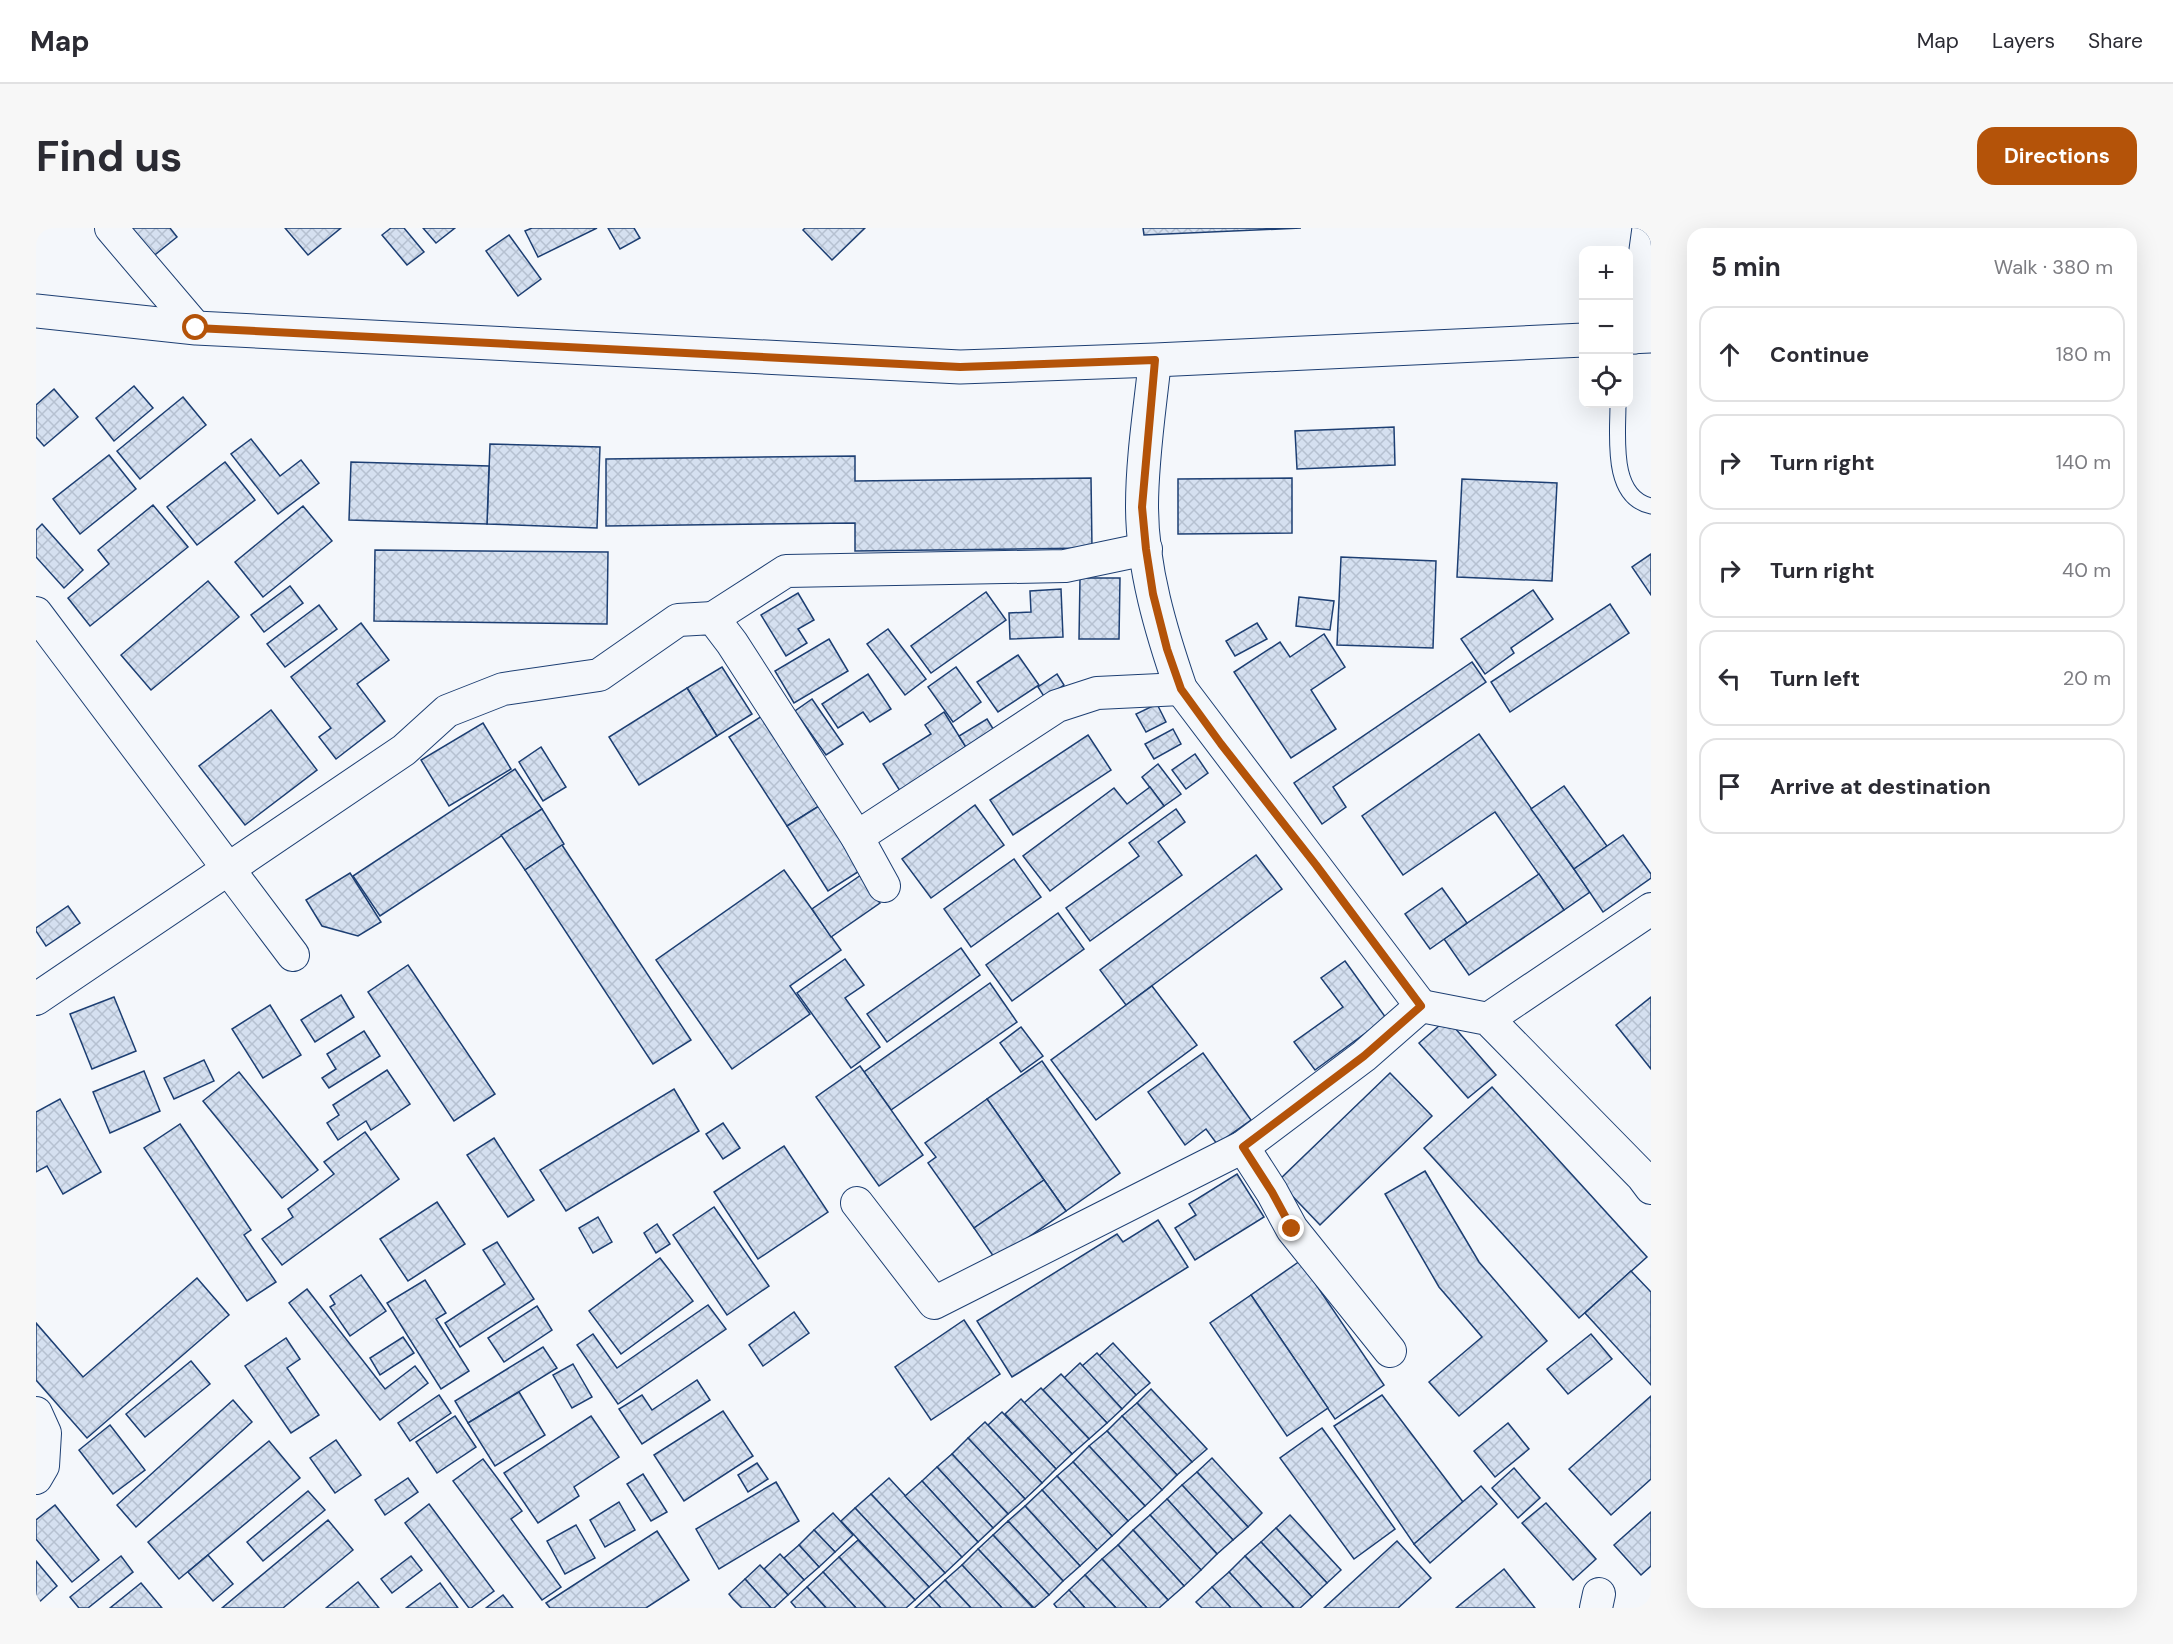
<!DOCTYPE html>
<meta charset="utf-8">
<style>
body{margin:0;font-family:"DM Sans",sans-serif;background:#f7f7f7;color:#2b2b33}
.controls{position:absolute;right:18px;top:18px;display:grid;overflow:hidden;border-radius:12px;box-shadow:0 6px 24px #0002}
.controls button{width:54px;height:54px;display:grid;place-items:center;padding:0;border:0;border-bottom:2px solid #e1e1e2;background:#fff;color:#2b2b33;font:30px sans-serif}
.stop{position:absolute;width:18px;height:18px;margin:-14px;border:4px solid #b45309;border-radius:50%;background:#fff}
.stop.end{background:#b45309;border-color:#fff;box-shadow:0 2px 6px #0008}
.list{margin:0;padding:0;list-style:none}
h2{display:flex;justify-content:space-between;align-items:center;height:78px;margin:0;padding:0 24px;font-size:26px}
h2 small{font-size:20px;font-weight:400;color:#7c7c81}
.list li{display:grid;grid-template-columns:39px 1fr auto;gap:18px;align-items:center;box-sizing:border-box;height:96px;margin:0 12px 12px;padding:0 12px;border:2px solid #e1e1e2;border-radius:18px}
.list b{display:block;font-size:22px;white-space:nowrap}
.list em{font-size:20px;font-style:normal;color:#7c7c81}
.icon{flex:none;width:33px;height:33px;fill:none;stroke:currentColor;stroke-width:2;stroke-linecap:round;stroke-linejoin:round}
.map{position:relative;flex:none;width:1615px;height:1380px;overflow:hidden;border-radius:18px}
header{display:flex;align-items:center;gap:36px;box-sizing:border-box;height:84px;padding:0 30px;background:#fff;border-bottom:2px solid #e1e1e2}
header strong{font-size:28px}
nav{display:flex;gap:33px;margin-inline-start:auto;font-size:21px}
.intro{display:flex;align-items:center;justify-content:space-between;box-sizing:border-box;height:144px;padding:0 36px}
h1{margin:0;font-size:42px}
.button{padding:15px 27px;border-radius:18px;background:#b45309;color:#fff;font-size:21px;font-weight:700}
main{display:flex;gap:36px;padding:0 36px}
aside{flex:1;background:#fff;border-radius:18px;box-shadow:0 6px 24px #0002}
.map>svg:first-child{display:block}
</style>
<header>
<strong>Map</strong>
<nav><a>Map</a><a>Layers</a><a>Share</a></nav>
</header>
<div class="intro"><h1>Find us</h1><a class="button">Directions</a></div>
<main>
<div class="map">
<svg width="1615" height="1380" viewBox="0 0 1615 1380">
<defs>
<pattern id="building-cross-hatch" width="8" height="8" patternUnits="userSpaceOnUse" patternTransform="scale(1.5)"><rect width="8" height="8" fill="#d5e0f0"/><path d="M0 0l8 8M0 8l8-8" fill="none" stroke="#b6c1d1"/></pattern>
</defs>
<rect width="100%" height="100%" fill="#f4f7fb"/>
<g fill="url(#building-cross-hatch)" stroke="#1d3f73" stroke-width="1.5">
<polygon points="90,0 134,0 141,9 115,30"/>
<polygon points="249,0 305,0 272,27"/>
<polygon points="355,0 368,0 388,24 371,37 346,7"/>
<polygon points="387,0 419,0 400,15"/>
<polygon points="496,0 561,0 502,29 489,3"/>
<polygon points="572,0 598,0 604,10 584,21"/>
<polygon points="769,0 829,0 796,32 767,2"/>
<polygon points="1107,0 1265,0 1108,7"/>
<polygon points="473,7 505,51 482,68 450,23"/>
<polygon points="98,158 117,180 78,213 60,190"/>
<polygon points="18,161 42,189 8,218 0,209 0,177"/>
<polygon points="147,169 170,197 104,251 81,223"/>
<polygon points="1358,199 1359,237 1261,241 1259,203"/>
<polygon points="215,211 244,248 265,232 283,255 242,286 195,226"/>
<polygon points="454,216 564,219 561,300 451,296"/>
<polygon points="73,227 100,261 44,306 17,271"/>
<polygon points="819,228 819,253 1055,250 1056,320 819,323 819,295 570,298 570,231"/>
<polygon points="189,234 219,272 161,317 131,279"/>
<polygon points="315,234 453,238 451,296 313,292"/>
<polygon points="1256,250 1256,305 1142,306 1142,251"/>
<polygon points="1426,251 1521,255 1516,353 1421,349"/>
<polygon points="117,277 152,319 54,398 32,370 73,336 62,322"/>
<polygon points="267,278 296,313 227,369 199,334"/>
<polygon points="6,296 47,342 28,360 0,329 0,302"/>
<polygon points="339,322 572,324 571,396 338,393"/>
<polygon points="1615,326 1615,367 1596,339"/>
<polygon points="1305,329 1400,333 1397,420 1301,417"/>
<polygon points="1044,350 1084,350 1083,411 1043,411"/>
<polygon points="172,353 203,389 115,462 85,427"/>
<polygon points="254,358 267,375 228,404 215,387"/>
<polygon points="1025,361 1027,409 974,411 973,385 995,384 994,363"/>
<polygon points="1497,362 1517,391 1475,420 1478,425 1449,446 1425,411"/>
<polygon points="950,364 970,392 895,445 875,418"/>
<polygon points="762,365 778,392 762,401 771,415 750,428 725,387"/>
<polygon points="1263,369 1298,373 1294,402 1260,398"/>
<polygon points="1574,376 1593,405 1474,484 1455,454"/>
<polygon points="283,377 301,401 249,439 231,416"/>
<polygon points="325,395 353,432 321,456 349,493 300,531 283,509 295,500 255,449"/>
<polygon points="1221,395 1231,411 1199,428 1190,413"/>
<polygon points="852,401 890,451 869,467 831,416"/>
<polygon points="1288,406 1309,439 1275,462 1300,501 1255,530 1198,444 1244,414 1254,429"/>
<polygon points="793,411 812,443 758,475 739,443"/>
<polygon points="982,427 1003,457 962,484 941,454"/>
<polygon points="1436,434 1450,454 1297,559 1310,579 1286,596 1258,555"/>
<polygon points="686,439 716,486 681,508 651,460"/>
<polygon points="920,439 945,474 917,494 892,459"/>
<polygon points="832,446 855,481 834,494 827,484 802,500 786,476"/>
<polygon points="1021,446 1028,457 1009,470 1002,459"/>
<polygon points="651,460 681,508 603,557 573,509"/>
<polygon points="776,471 807,516 790,527 759,483"/>
<polygon points="1121,476 1130,494 1110,504 1100,486"/>
<polygon points="235,482 281,542 209,597 163,538"/>
<polygon points="908,484 933,524 866,566 847,536 895,506 889,497"/>
<polygon points="726,488 783,578 751,598 693,509"/>
<polygon points="951,491 961,507 933,524 923,508"/>
<polygon points="447,495 475,541 413,578 385,532"/>
<polygon points="1137,501 1145,516 1118,531 1109,516"/>
<polygon points="1443,506 1554,664 1528,682 1459,584 1367,647 1326,588"/>
<polygon points="1052,507 1075,542 977,607 954,572"/>
<polygon points="505,519 530,559 507,573 483,534"/>
<polygon points="1159,526 1172,545 1150,561 1136,542"/>
<polygon points="1122,536 1145,566 1128,578 1106,549"/>
<polygon points="479,541 506,581 344,688 317,648"/>
<polygon points="1528,558 1571,618 1538,641 1495,581"/>
<polygon points="1114,559 1128,578 1014,663 987,628 1078,560 1091,576"/>
<polygon points="939,577 968,617 895,670 866,631"/>
<polygon points="783,578 825,642 792,663 751,598"/>
<polygon points="506,581 528,616 489,642 465,607"/>
<polygon points="1140,581 1149,594 1122,614 1146,647 1054,713 1030,680 1103,628 1093,615"/>
<polygon points="1587,607 1615,646 1615,650 1567,684 1538,641"/>
<polygon points="526,617 655,812 617,836 489,642"/>
<polygon points="1220,627 1246,661 1090,777 1064,742"/>
<polygon points="978,631 1005,669 935,719 908,681"/>
<polygon points="748,642 805,722 754,758 774,786 696,841 620,732"/>
<polygon points="314,645 345,694 322,708 286,698 270,672"/>
<polygon points="1503,646 1528,682 1433,747 1408,711"/>
<polygon points="825,647 844,675 795,709 776,681"/>
<polygon points="1406,660 1431,695 1394,721 1369,686"/>
<polygon points="32,678 44,695 10,718 0,703 0,700"/>
<polygon points="1022,685 1048,721 976,773 950,737"/>
<polygon points="925,720 944,747 851,814 831,786"/>
<polygon points="809,731 828,757 809,770 844,819 815,840 761,765"/>
<polygon points="1309,733 1350,790 1279,842 1258,814 1307,779 1285,750"/>
<polygon points="372,737 459,866 418,893 332,764"/>
<polygon points="954,755 981,794 855,882 828,844"/>
<polygon points="1116,758 1161,817 1060,892 1015,832"/>
<polygon points="305,767 318,789 279,814 265,792"/>
<polygon points="78,769 100,823 56,841 34,786"/>
<polygon points="1615,769 1615,841 1580,797"/>
<polygon points="234,777 265,827 227,850 196,801"/>
<polygon points="1411,791 1460,847 1432,870 1383,815"/>
<polygon points="985,799 1007,828 985,844 964,815"/>
<polygon points="328,803 344,828 293,860 286,850 300,841 291,826"/>
<polygon points="1167,825 1215,892 1181,916 1170,901 1149,917 1112,864"/>
<polygon points="168,832 178,853 138,871 128,850"/>
<polygon points="1006,833 1084,945 1030,983 951,871"/>
<polygon points="824,838 887,927 843,958 780,869"/>
<polygon points="351,842 374,876 335,902 330,893 302,912 291,895 303,887 297,877"/>
<polygon points="108,843 124,883 74,905 57,864"/>
<polygon points="203,844 282,942 246,970 167,873"/>
<polygon points="1354,845 1396,888 1284,997 1242,953"/>
<polygon points="1456,859 1611,1029 1543,1090 1388,920"/>
<polygon points="638,861 663,903 530,983 504,942"/>
<polygon points="24,871 65,944 27,966 11,938 0,944 0,884"/>
<polygon points="951,871 1008,952 938,1000 892,935 900,929 889,915"/>
<polygon points="687,895 704,920 687,931 670,906"/>
<polygon points="144,896 215,1002 208,1007 240,1054 211,1073 108,920"/>
<polygon points="329,904 363,951 246,1037 226,1011 257,989 252,981 298,946 288,934"/>
<polygon points="458,910 498,972 472,989 431,927"/>
<polygon points="748,918 792,984 722,1031 678,964"/>
<polygon points="1389,943 1443,1034 1511,1113 1423,1188 1393,1154 1446,1109 1403,1059 1349,966"/>
<polygon points="1201,946 1228,989 1159,1032 1139,1000 1160,987 1153,976"/>
<polygon points="1008,952 1030,983 960,1032 938,1000"/>
<polygon points="401,974 429,1016 372,1053 344,1011"/>
<polygon points="678,979 733,1058 691,1087 637,1007"/>
<polygon points="562,989 576,1014 557,1025 543,1000"/>
<polygon points="1122,992 1152,1039 976,1149 941,1093 1081,1006 1087,1014"/>
<polygon points="621,996 634,1016 620,1025 608,1005"/>
<polygon points="461,1014 498,1071 424,1119 409,1095 469,1056 447,1022"/>
<polygon points="624,1030 657,1073 585,1126 553,1083"/>
<polygon points="1264,1033 1348,1157 1299,1191 1215,1067"/>
<polygon points="1595,1043 1615,1064 1615,1157 1549,1085"/>
<polygon points="325,1047 350,1083 314,1108 294,1079 299,1076 294,1068"/>
<polygon points="161,1050 193,1087 51,1210 0,1152 0,1095 47,1149"/>
<polygon points="389,1052 410,1085 400,1091 433,1143 405,1161 351,1075"/>
<polygon points="271,1061 349,1161 379,1138 392,1155 344,1192 253,1075"/>
<polygon points="1215,1067 1292,1180 1251,1208 1174,1095"/>
<polygon points="672,1077 690,1101 582,1176 541,1117 557,1106 581,1140"/>
<polygon points="501,1078 516,1102 468,1134 452,1110"/>
<polygon points="758,1084 773,1105 727,1138 713,1117"/>
<polygon points="928,1092 964,1146 895,1192 859,1139"/>
<polygon points="1555,1106 1576,1131 1532,1166 1511,1141"/>
<polygon points="367,1109 378,1125 344,1147 334,1130"/>
<polygon points="250,1110 264,1131 251,1140 283,1187 255,1205 209,1138"/>
<polygon points="1077,1115 1114,1155 1100,1167 1063,1128"/>
<polygon points="507,1119 521,1140 432,1195 419,1173"/>
<polygon points="1061,1125 1100,1167 1086,1181 1046,1138"/>
<polygon points="155,1133 174,1156 109,1209 90,1186"/>
<polygon points="1044,1135 1086,1181 1071,1195 1028,1150"/>
<polygon points="537,1136 556,1169 536,1180 517,1147"/>
<polygon points="1025,1146 1071,1195 1053,1211 1007,1162"/>
<polygon points="661,1152 674,1172 606,1216 583,1181 606,1167 616,1182"/>
<polygon points="1005,1160 1053,1211 1036,1226 988,1175"/>
<polygon points="1115,1161 1171,1221 1156,1234 1101,1175"/>
<polygon points="483,1164 509,1207 459,1238 432,1195"/>
<polygon points="403,1167 415,1185 374,1213 362,1195"/>
<polygon points="1346,1167 1427,1274 1378,1316 1298,1198"/>
<polygon points="1615,1168 1615,1251 1575,1287 1533,1241"/>
<polygon points="985,1171 1036,1226 1020,1241 969,1186"/>
<polygon points="197,1172 216,1194 100,1299 81,1277"/>
<polygon points="1101,1175 1156,1234 1141,1247 1086,1188"/>
<polygon points="687,1183 717,1228 648,1273 618,1227"/>
<polygon points="966,1184 1020,1241 1006,1255 952,1197"/>
<polygon points="419,1188 440,1219 401,1245 380,1214"/>
<polygon points="555,1188 583,1229 538,1259 543,1268 502,1295 468,1245"/>
<polygon points="1086,1188 1141,1247 1126,1262 1071,1203"/>
<polygon points="949,1194 1006,1255 989,1271 932,1210"/>
<polygon points="1472,1195 1493,1221 1459,1249 1438,1223"/>
<polygon points="74,1197 109,1242 77,1266 43,1222"/>
<polygon points="1286,1200 1359,1301 1318,1331 1244,1230"/>
<polygon points="1071,1203 1126,1262 1109,1278 1053,1218"/>
<polygon points="932,1210 989,1271 972,1286 916,1226"/>
<polygon points="300,1212 325,1247 299,1265 274,1230"/>
<polygon points="233,1213 264,1250 143,1351 112,1314"/>
<polygon points="1053,1218 1109,1278 1092,1293 1037,1234"/>
<polygon points="916,1226 972,1286 957,1300 901,1239"/>
<polygon points="1176,1230 1226,1285 1212,1299 1161,1244"/>
<polygon points="447,1231 486,1283 475,1291 525,1359 506,1372 417,1253"/>
<polygon points="1037,1234 1092,1293 1076,1308 1021,1248"/>
<polygon points="721,1235 732,1251 712,1264 702,1247"/>
<polygon points="901,1239 957,1300 942,1314 886,1253"/>
<polygon points="1478,1240 1504,1270 1482,1290 1456,1260"/>
<polygon points="1161,1244 1212,1299 1197,1312 1146,1257"/>
<polygon points="607,1246 631,1284 615,1293 591,1256"/>
<polygon points="1021,1248 1076,1308 1061,1322 1006,1262"/>
<polygon points="372,1250 382,1264 349,1287 339,1272"/>
<polygon points="853,1250 926,1329 909,1345 835,1266"/>
<polygon points="886,1253 942,1314 926,1329 869,1268"/>
<polygon points="740,1254 763,1293 683,1341 660,1301"/>
<polygon points="1146,1257 1197,1312 1181,1326 1131,1271"/>
<polygon points="1445,1258 1461,1276 1394,1335 1378,1316"/>
<polygon points="1006,1262 1061,1322 1044,1338 989,1278"/>
<polygon points="272,1263 289,1282 227,1333 211,1314"/>
<polygon points="835,1266 909,1345 893,1359 819,1280"/>
<polygon points="1131,1271 1181,1326 1165,1342 1114,1287"/>
<polygon points="583,1274 599,1302 569,1319 554,1292"/>
<polygon points="1510,1275 1560,1331 1537,1352 1486,1295"/>
<polygon points="393,1276 458,1363 435,1380 433,1380 369,1295"/>
<polygon points="19,1277 63,1332 36,1354 0,1311 0,1292"/>
<polygon points="989,1278 1044,1338 1027,1353 972,1293"/>
<polygon points="819,1280 893,1359 879,1372 805,1293"/>
<polygon points="1615,1284 1615,1338 1605,1347 1578,1317"/>
<polygon points="797,1285 817,1307 799,1324 778,1302"/>
<polygon points="1114,1287 1165,1342 1148,1358 1097,1302"/>
<polygon points="1254,1287 1305,1342 1291,1355 1240,1300"/>
<polygon points="292,1292 317,1322 247,1380 186,1380"/>
<polygon points="972,1293 1027,1353 1013,1367 957,1307"/>
<polygon points="540,1297 559,1330 529,1346 511,1313"/>
<polygon points="1240,1300 1291,1355 1276,1369 1225,1314"/>
<polygon points="778,1302 799,1324 783,1339 763,1317"/>
<polygon points="1097,1302 1148,1358 1132,1372 1082,1317"/>
<polygon points="621,1303 653,1352 610,1380 514,1380 510,1375"/>
<polygon points="957,1307 1013,1367 998,1380 942,1321"/>
<polygon points="822,1312 879,1372 870,1380 850,1380 803,1329"/>
<polygon points="1361,1313 1395,1350 1362,1380 1288,1380"/>
<polygon points="1225,1314 1276,1369 1264,1380 1258,1380 1209,1328"/>
<polygon points="763,1317 783,1339 768,1352 748,1330"/>
<polygon points="1082,1317 1132,1372 1123,1380 1111,1380 1066,1331"/>
<polygon points="942,1321 997,1380 966,1380 926,1337"/>
<polygon points="744,1326 768,1352 752,1367 728,1341"/>
<polygon points="172,1327 197,1356 177,1373 152,1344"/>
<polygon points="85,1328 97,1344 52,1380 43,1380 34,1369"/>
<polygon points="375,1328 386,1342 356,1365 345,1351"/>
<polygon points="1209,1328 1258,1380 1226,1380 1193,1344"/>
<polygon points="803,1329 850,1380 820,1380 787,1344"/>
<polygon points="1066,1331 1111,1380 1080,1380 1049,1347"/>
<polygon points="0,1333 21,1358 0,1377"/>
<polygon points="724,1337 752,1367 738,1380 735,1380 709,1351"/>
<polygon points="926,1337 966,1380 935,1380 909,1352"/>
<polygon points="1468,1341 1499,1380 1420,1380"/>
<polygon points="787,1344 820,1380 790,1380 771,1359"/>
<polygon points="1193,1344 1226,1380 1195,1380 1176,1359"/>
<polygon points="1049,1347 1080,1380 1049,1380 1033,1362"/>
<polygon points="709,1351 735,1380 706,1380 697,1371 693,1366"/>
<polygon points="909,1352 935,1380 905,1380 893,1367"/>
<polygon points="322,1354 343,1380 290,1380"/>
<polygon points="105,1355 126,1380 74,1380"/>
<polygon points="404,1355 422,1380 370,1380"/>
<polygon points="771,1359 790,1380 760,1380 755,1374"/>
<polygon points="1176,1359 1195,1380 1166,1380 1160,1374"/>
<polygon points="1033,1362 1049,1380 1021,1380 1018,1376"/>
<polygon points="467,1367 477,1380 450,1380"/>
<polygon points="893,1367 905,1380 879,1380"/>
</g>
<g fill="none" stroke-linecap="round" stroke-linejoin="round">
<g stroke="#1d3f73" stroke-width="17">
<path id="service" d="M1582 176C1582 208 1574 269 1615 278"/>
</g>
<g stroke="#1d3f73" stroke-width="34">
<g id="minor">
<polyline points="75,0 160,100"/>
<polyline points="0,385 257,727"/>
<polyline points="677,390 750,343 1029,338 1110,321"/>
<polyline points="821,609 1021,478 1061,465 1145,461"/>
<polyline points="0,771 368,522 411,483 467,461 563,447 642,392 677,390 696,415 821,609 848,658"/>
<polyline points="1385,778 1452,791 1606,948 1615,960"/>
<polyline points="1452,791 1615,681"/>
<polyline points="1207,919 1236,964 1256,1001 1354,1123"/>
<path d="M821 975 898 1075 1207 919 1328 828 1385 778 1145 461C1125 403 1106 340 1106 278 1106 230 1114 180 1119 132"/>
<polyline points="0,1185 9,1205 7,1238 0,1250"/>
<polyline points="1560,1380 1563,1366"/>
</g>
</g>
<g stroke="#1d3f73" stroke-width="35">
<polyline id="tertiary" points="1598,109 1613,0"/>
</g>
<g stroke="#1d3f73" stroke-width="35">
<g id="secondary">
<polyline points="0,83 160,100 924,139 1119,132 1548,112"/>
<polyline points="1592,109 1615,108"/>
</g>
</g>
<use href="#service" stroke="#f4f7fb" stroke-width="15"/>
<use href="#minor" stroke="#f4f7fb" stroke-width="32"/>
<use href="#tertiary" stroke="#f4f7fb" stroke-width="33"/>
<use href="#secondary" stroke="#f4f7fb" stroke-width="33"/>
</g>
<g fill="none" stroke-linecap="round" stroke-linejoin="round">
<polyline stroke="#b45309" stroke-width="8" points="160,100 924,139 1119,132 1106,279 1110,321 1117,366 1131,421 1145,461 1185,516 1280,637 1385,778 1328,828 1207,919 1236,964 1256,1001"/>
</g>
</svg>
<div class="controls">
<button>+</button>
<button>−</button>
<button><svg class="icon" aria-label="locate" viewBox="0 0 24 24"><circle cx="12" cy="12" r="6"/><path d="M12 2v4M12 18v4M2 12h4M18 12h4"/></svg></button>
</div>
<div class="stop" style="left:160px;top:100px"></div>
<div class="stop end" style="left:1256px;top:1001px"></div>
</div>
<aside>
<h2>5 min<small>Walk · 380 m</small></h2>
<ul class="list">
<li><svg class="icon" aria-label="ahead" viewBox="0 0 24 24"><path d="M12 20V5M6 11l6-6 6 6"/></svg><div><b>Continue</b></div><em>180 m</em></li>
<li><svg class="icon" aria-label="right" viewBox="0 0 24 24"><path d="M7 20v-9h11M14 6l5 5-5 5"/></svg><div><b>Turn right</b></div><em>140 m</em></li>
<li><svg class="icon" aria-label="right" viewBox="0 0 24 24"><path d="M7 20v-9h11M14 6l5 5-5 5"/></svg><div><b>Turn right</b></div><em>40 m</em></li>
<li><svg class="icon" aria-label="left" viewBox="0 0 24 24"><path d="M17 20v-9H6M10 6l-5 5 5 5"/></svg><div><b>Turn left</b></div><em>20 m</em></li>
<li><svg class="icon" aria-label="arrive" viewBox="0 0 24 24"><path d="M6 21V4h12l-3 4 3 4H6"/></svg><div><b>Arrive at destination</b></div></li>
</ul>
</aside>
</main>
